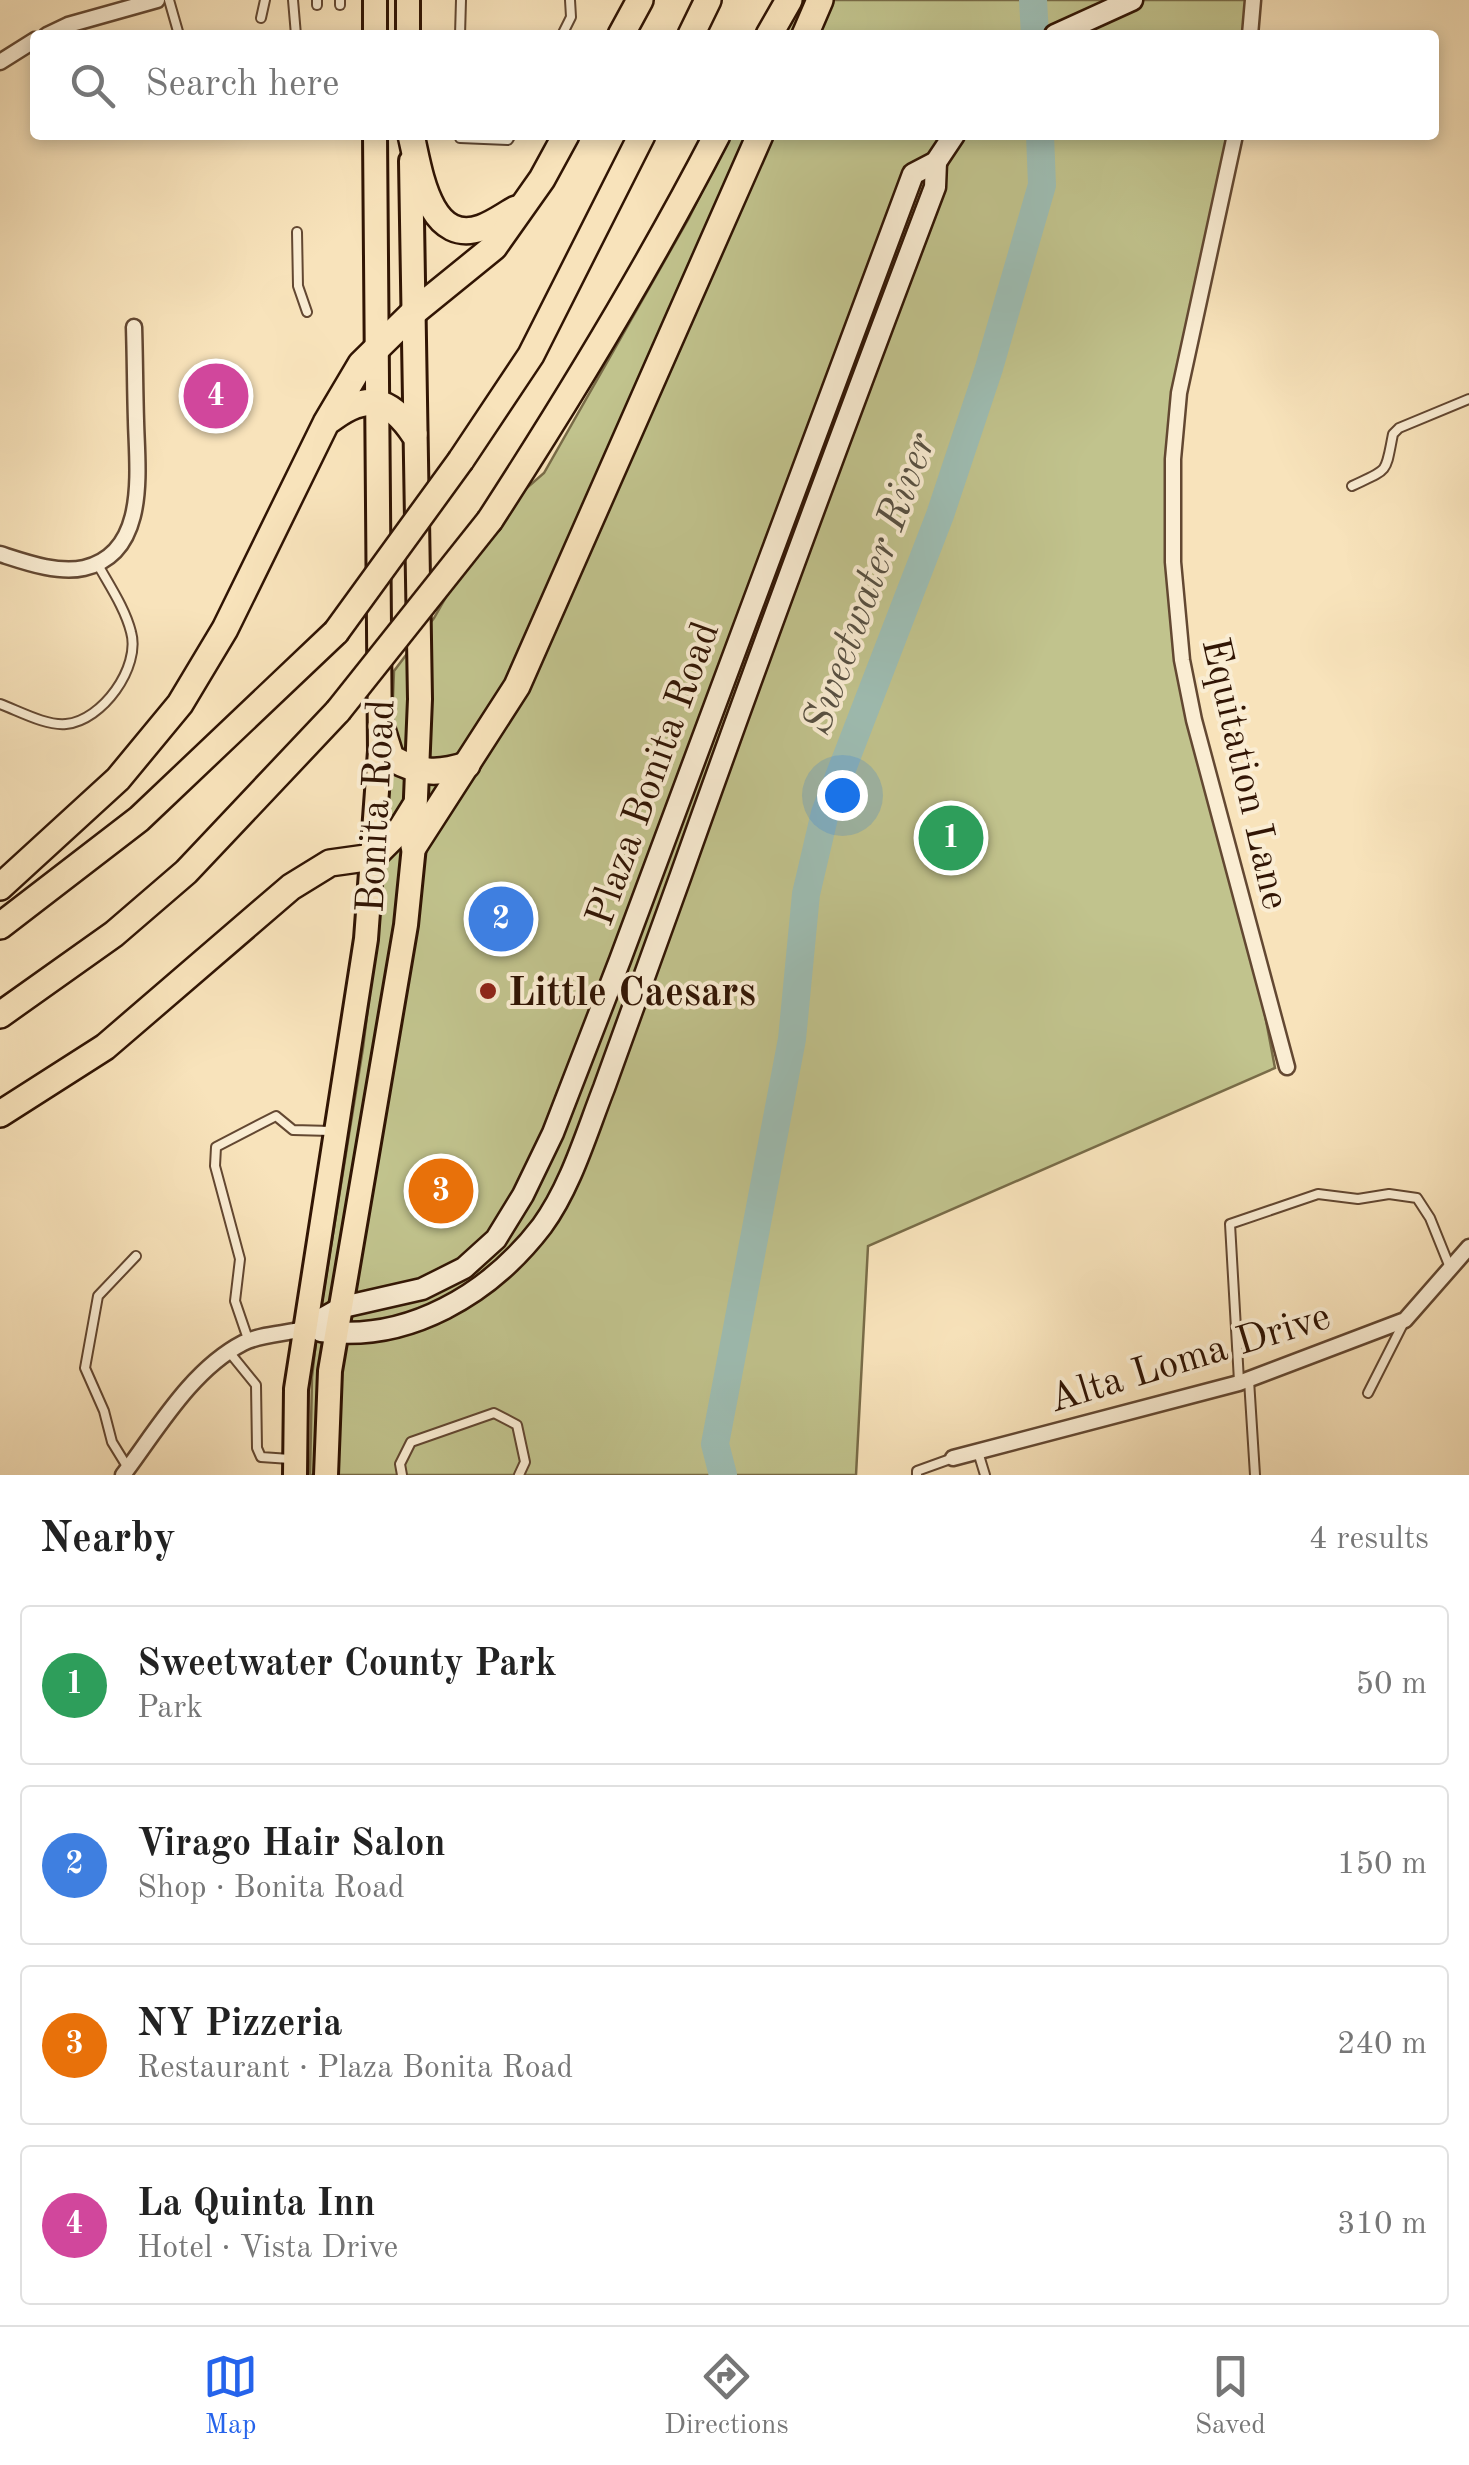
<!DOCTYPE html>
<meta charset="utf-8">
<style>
body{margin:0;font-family:"Old Standard TT",serif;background:#f2f2f2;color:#222}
.you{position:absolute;left:842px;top:795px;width:35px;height:35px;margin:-25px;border:8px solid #fff;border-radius:50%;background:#1a73e8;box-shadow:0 0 0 15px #1a73e833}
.badge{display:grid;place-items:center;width:65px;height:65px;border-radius:50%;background:#2563eb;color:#fff;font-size:32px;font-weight:700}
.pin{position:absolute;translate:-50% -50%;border:5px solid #fff;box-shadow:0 2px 10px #0006}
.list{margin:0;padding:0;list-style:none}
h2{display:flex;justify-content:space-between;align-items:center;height:130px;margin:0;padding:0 40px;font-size:42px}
h2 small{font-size:32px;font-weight:400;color:#767676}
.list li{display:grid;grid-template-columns:65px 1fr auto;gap:30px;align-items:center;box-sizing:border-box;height:160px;margin:0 20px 20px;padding:0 20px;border:2px solid #e0e0e0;border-radius:10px}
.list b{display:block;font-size:38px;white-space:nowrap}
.list p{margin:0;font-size:32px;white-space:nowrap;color:#767676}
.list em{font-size:32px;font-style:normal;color:#767676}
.icon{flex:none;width:55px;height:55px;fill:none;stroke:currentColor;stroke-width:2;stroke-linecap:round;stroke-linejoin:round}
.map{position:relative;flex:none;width:1469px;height:1475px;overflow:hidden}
.search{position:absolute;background:#fff;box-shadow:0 5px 15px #0003;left:30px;right:30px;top:30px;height:110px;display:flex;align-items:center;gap:25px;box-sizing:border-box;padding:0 35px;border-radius:10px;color:#767676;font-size:38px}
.sheet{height:850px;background:#fff}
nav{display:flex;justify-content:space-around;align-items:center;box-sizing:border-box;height:140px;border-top:2px solid #e0e0e0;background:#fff;font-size:28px;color:#767676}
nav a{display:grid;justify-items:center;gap:5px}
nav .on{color:#2563eb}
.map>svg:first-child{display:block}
</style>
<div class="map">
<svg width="1469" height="1475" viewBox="0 0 1469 1475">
<rect width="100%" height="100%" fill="#f8e3bb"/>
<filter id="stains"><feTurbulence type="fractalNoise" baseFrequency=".002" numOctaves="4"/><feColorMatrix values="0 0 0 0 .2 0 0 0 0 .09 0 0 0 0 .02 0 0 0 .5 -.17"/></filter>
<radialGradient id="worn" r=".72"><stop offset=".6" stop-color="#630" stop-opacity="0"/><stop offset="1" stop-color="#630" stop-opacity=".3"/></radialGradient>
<g fill="#c1c38d" stroke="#796c48" stroke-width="2.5">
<polygon points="799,0 1248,0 1247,35 780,35"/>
<polygon points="730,135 1235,135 1180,386 1173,625 1261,994 1275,1068 868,1246 856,1475 310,1475 312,1377 317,1333 363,1048 380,911 390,774 394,671 434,618 490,520 544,473 689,218"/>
</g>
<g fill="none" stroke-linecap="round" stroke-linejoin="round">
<g stroke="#9ebeb4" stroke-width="28">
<polyline points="1033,0 1035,35"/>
<polyline points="723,1475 715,1444 792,1039 806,894 825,813 940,515 989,368 1042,185 1040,135"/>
</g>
<g stroke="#634832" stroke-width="12">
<g id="lane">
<polyline points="169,0 179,35"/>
<polyline points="293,0 296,35"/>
<polyline points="317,5 317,0"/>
<polyline points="340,5 340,0"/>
<polyline points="261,18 265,0"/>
<polyline points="460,35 461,0"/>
<polyline points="562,35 571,17 570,0"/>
<polyline points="460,135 460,138 508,140 511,135"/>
<polyline points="297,232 298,286 307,312"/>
<path d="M1352 486C1390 468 1385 474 1393 434L1399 428 1469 399"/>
<path d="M0 704C19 711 46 726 66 724 102 721 141 667 131 632 125 608 109 585 97 563"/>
<polyline points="248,1339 235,1301 240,1259 215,1166 216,1147 276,1116 293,1130 331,1131"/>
<polyline points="230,1353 256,1385 257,1448 261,1457 290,1459"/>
<polyline points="1249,1380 1255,1475"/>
<polyline points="1239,1381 1230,1224 1318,1194 1358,1199 1389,1194 1417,1198 1430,1218 1451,1270"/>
<polyline points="1368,1393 1403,1324"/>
<polyline points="978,1452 985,1475"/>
<polyline points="128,1468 112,1442 104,1411 85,1368 98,1296 136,1256"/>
<polyline points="402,1475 400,1464 411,1442 494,1413 517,1425 525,1462 519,1475"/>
<polyline points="917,1475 917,1471 953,1458"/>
</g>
</g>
<g stroke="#634832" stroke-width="19">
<g id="street">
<polyline points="47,35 68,25 157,0"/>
<polyline points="1250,35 1253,0"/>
<polyline points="0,62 35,40"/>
<polyline points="1235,135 1179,393 1173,459 1173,562 1182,660 1194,720 1287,1067"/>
<path d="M0 554C25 562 58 574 84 568 149 553 137 469 136 421 135 389 135 358 134 327"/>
<polyline points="953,1458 1239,1383 1405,1320 1469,1247"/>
<path d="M123 1475C157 1430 191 1370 243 1343 261 1334 284 1334 304 1329"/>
</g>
</g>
<g stroke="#311504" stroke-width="25">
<g id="secondary">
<polyline points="1055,35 1132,0"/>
<polyline points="304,1329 343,1307 422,1289 464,1268 496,1239 523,1195 553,1133 620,960 913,174 936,162 954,135"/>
<path d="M321 1331C408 1343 490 1294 542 1226 571 1186 586 1134 604 1088 630 1017 656 946 681 875 763 644 848 416 935 187L936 162"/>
</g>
</g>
<g stroke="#311504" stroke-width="28">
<g id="primary">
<polyline points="408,0 408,35"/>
<polyline points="375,35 375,0"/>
<polyline points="295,1475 296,1389 366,939 380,751 375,135"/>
<polyline points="326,1475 330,1371 406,925 414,846 420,699 411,161"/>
</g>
</g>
<g stroke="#311504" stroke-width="30">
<g id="highway">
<polyline points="621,35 640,0"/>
<polyline points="691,35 708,0"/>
<polyline points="769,35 789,0"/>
<polyline points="805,35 820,0"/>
<path d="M411 135C419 168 428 246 481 228 493 224 505 215 516 209"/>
<path d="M330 420C366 392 390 398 414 434"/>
<polyline points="461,460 531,355 642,135"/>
<path d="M490 520C571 395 648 268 717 135"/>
<path d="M381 726 391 758C419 773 436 775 467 765"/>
<polyline points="414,846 517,686 760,135"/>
<polyline points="0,887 118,779 180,704 225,629 326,423 361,364 414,312 494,247 542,179 566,135"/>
<polyline points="0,926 139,819 336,632"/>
<polyline points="0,1015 114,934 186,872 338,711"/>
<polyline points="0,1114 105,1047 291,887 330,863 373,857 401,829 414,808"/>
</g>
</g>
<use href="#lane" stroke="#faedd3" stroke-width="8"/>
<use href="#street" stroke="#faedd3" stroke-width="14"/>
<use href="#secondary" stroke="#faedd3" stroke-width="20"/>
<use href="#primary" stroke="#f8e3bb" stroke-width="22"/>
<use href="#highway" stroke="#f8e3bb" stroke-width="25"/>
<g stroke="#311504" stroke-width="30" stroke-linecap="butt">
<g id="highway-bridge">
<polyline points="336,632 461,460"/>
<polyline points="338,711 490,520"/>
</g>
</g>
<use href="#highway-bridge" stroke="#f8e3bb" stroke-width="25"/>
</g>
<circle fill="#8f2418" stroke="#faedd3" stroke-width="4" cx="488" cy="991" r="10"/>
<g text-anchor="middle" stroke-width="8" stroke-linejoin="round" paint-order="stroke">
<g font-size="40" fill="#311504" stroke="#faedd3">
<text transform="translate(651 773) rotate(-70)" y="14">Plaza Bonita Road</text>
<text transform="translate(1247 773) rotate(77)" y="14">Equitation Lane</text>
<text transform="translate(374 806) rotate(-87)" y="14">Bonita Road</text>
<text transform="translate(1189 1356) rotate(-17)" y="14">Alta Loma Drive</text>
</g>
<g font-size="40" font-weight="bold" fill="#311504" stroke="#faedd3" text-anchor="start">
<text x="508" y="1005">Little Caesars</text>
</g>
<g font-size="42" font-style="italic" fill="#575042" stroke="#faedd3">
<text transform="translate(867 583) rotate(-70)" y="15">Sweetwater River</text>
</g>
</g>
<rect width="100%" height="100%" filter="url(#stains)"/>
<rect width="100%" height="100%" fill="url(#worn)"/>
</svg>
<div class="you"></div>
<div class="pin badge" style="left:951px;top:838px;background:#2e9e5b">1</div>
<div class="pin badge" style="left:501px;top:919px;background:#3f7fe0">2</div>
<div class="pin badge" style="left:441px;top:1191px;background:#e8710a">3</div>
<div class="pin badge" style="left:216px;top:396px;background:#d1479c">4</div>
<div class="search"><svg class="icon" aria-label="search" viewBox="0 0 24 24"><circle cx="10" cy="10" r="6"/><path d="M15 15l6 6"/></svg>Search here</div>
</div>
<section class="sheet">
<h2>Nearby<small>4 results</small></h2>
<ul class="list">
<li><span class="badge" style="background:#2e9e5b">1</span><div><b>Sweetwater County Park</b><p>Park</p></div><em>50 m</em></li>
<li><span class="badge" style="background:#3f7fe0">2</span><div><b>Virago Hair Salon</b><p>Shop · Bonita Road</p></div><em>150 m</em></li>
<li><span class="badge" style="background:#e8710a">3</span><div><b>NY Pizzeria</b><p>Restaurant · Plaza Bonita Road</p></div><em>240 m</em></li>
<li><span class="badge" style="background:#d1479c">4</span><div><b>La Quinta Inn</b><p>Hotel · Vista Drive</p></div><em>310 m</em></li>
</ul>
</section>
<nav>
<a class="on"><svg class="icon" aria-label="map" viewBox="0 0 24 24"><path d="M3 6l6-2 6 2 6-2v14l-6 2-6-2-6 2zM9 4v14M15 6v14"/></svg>Map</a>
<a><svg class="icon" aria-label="directions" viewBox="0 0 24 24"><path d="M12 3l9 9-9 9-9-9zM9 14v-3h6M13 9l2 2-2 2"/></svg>Directions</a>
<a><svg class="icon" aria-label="saved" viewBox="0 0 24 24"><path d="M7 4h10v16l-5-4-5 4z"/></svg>Saved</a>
</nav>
